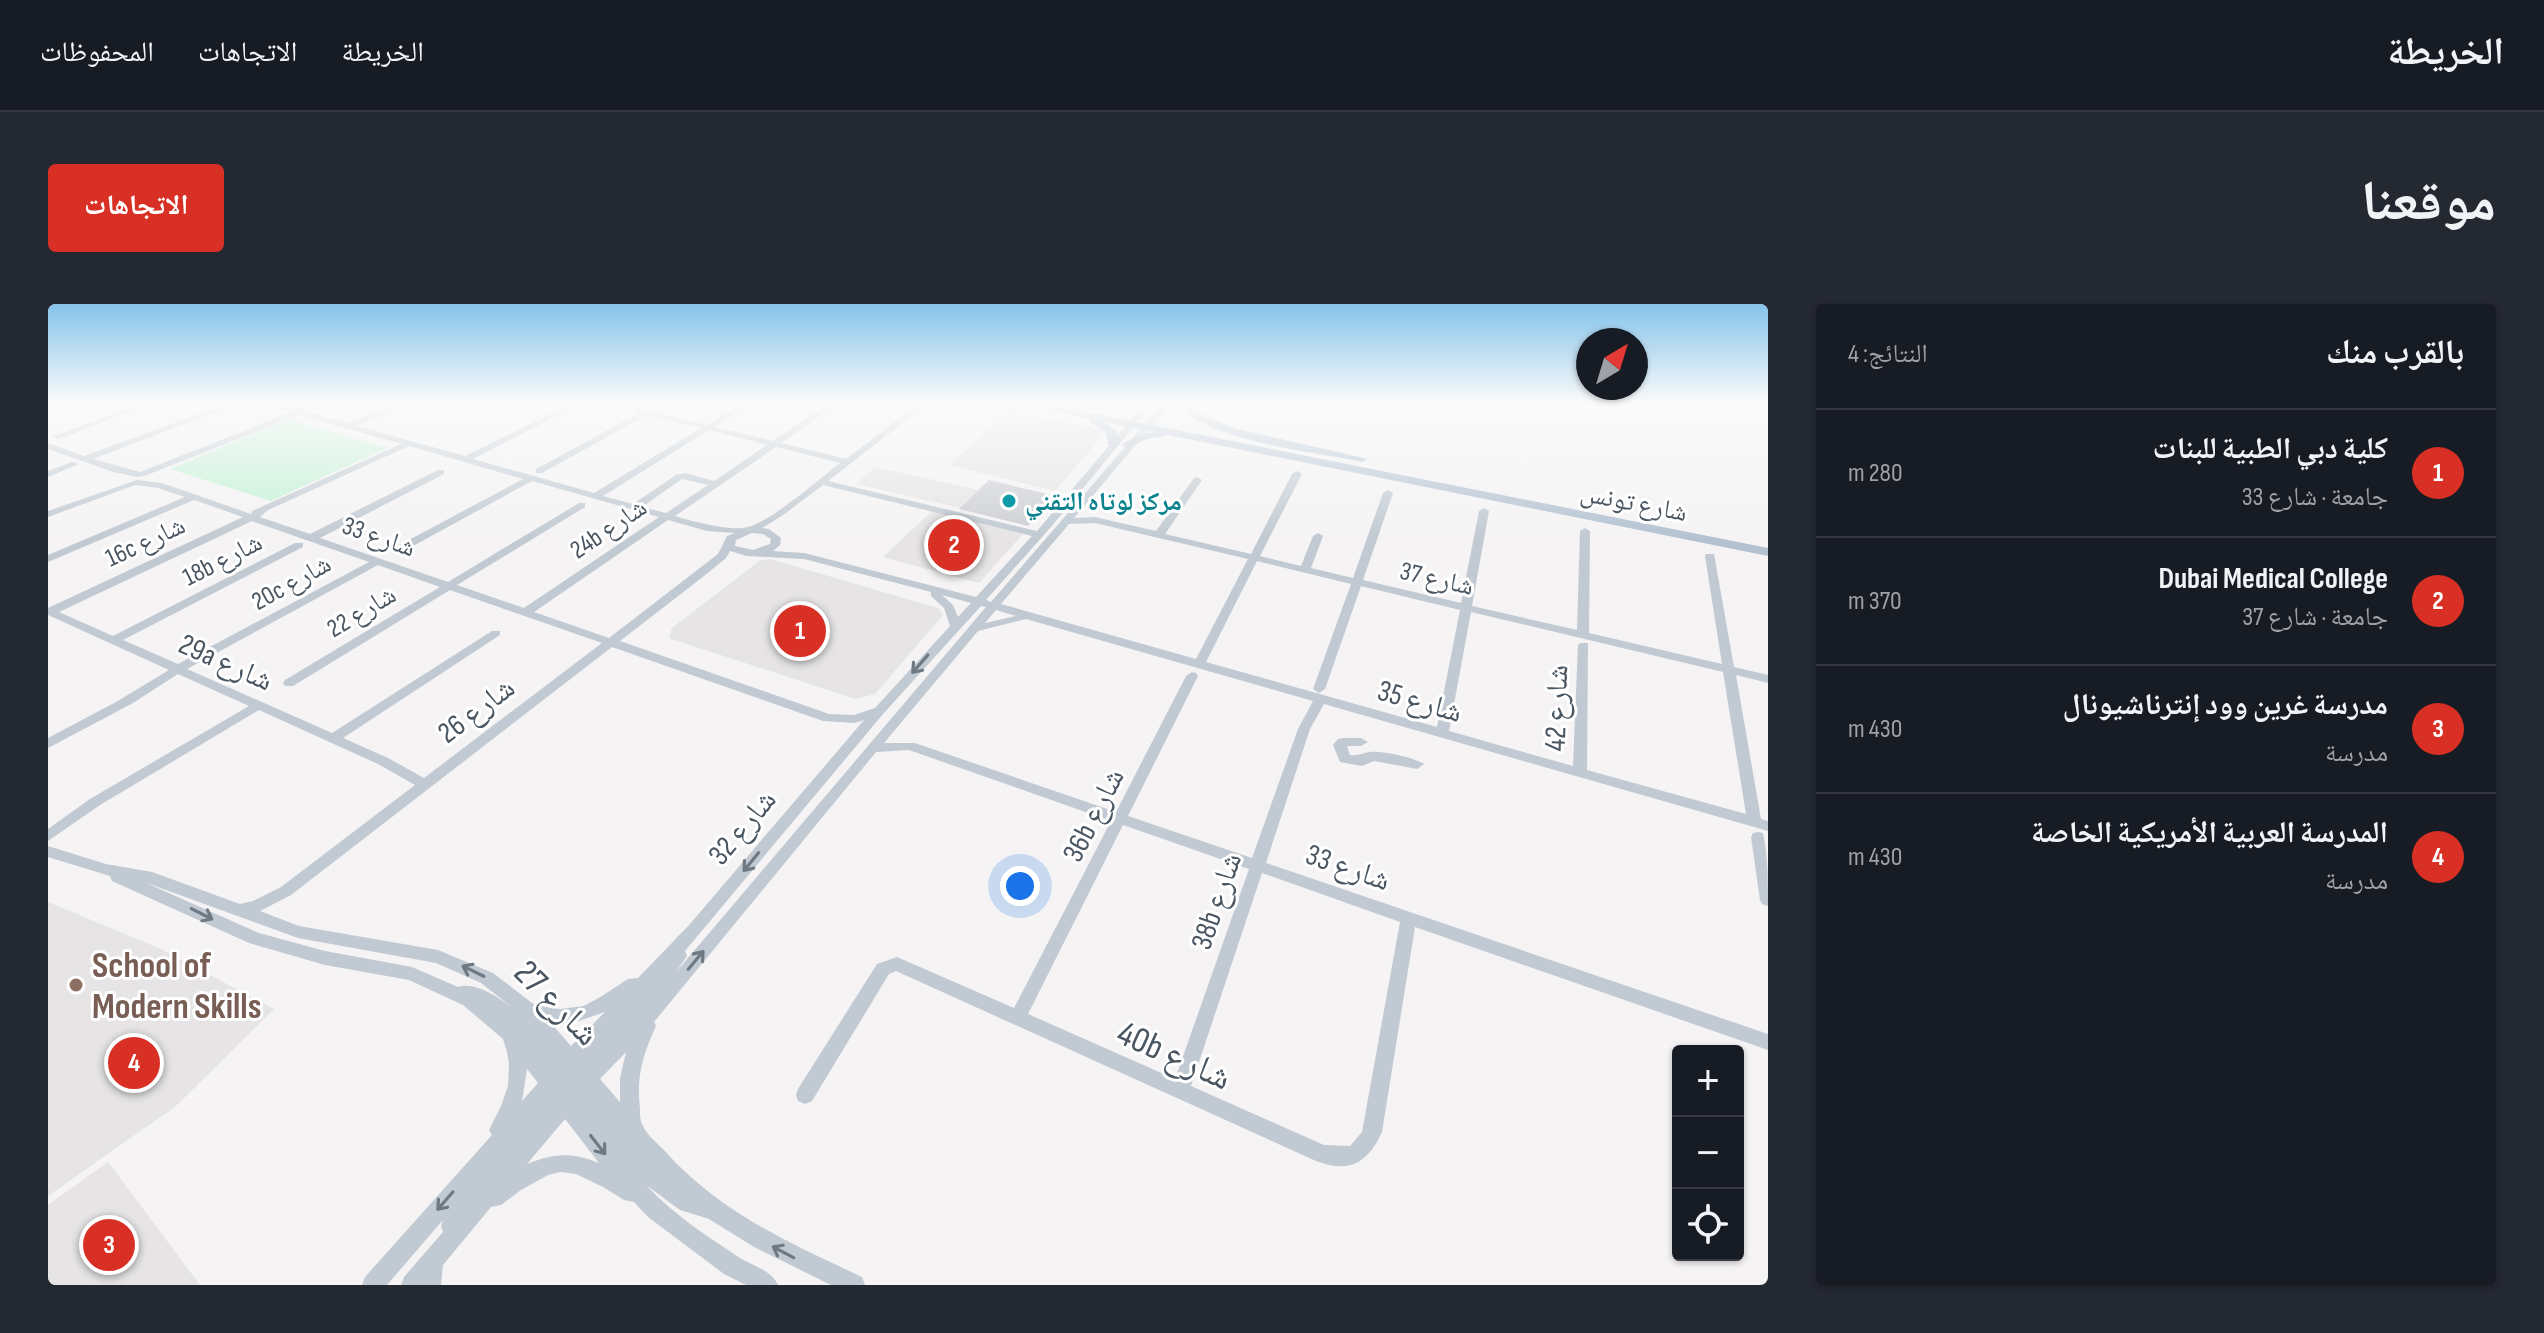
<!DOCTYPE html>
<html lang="ar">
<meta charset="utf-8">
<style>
body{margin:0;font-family:"Sofia Sans Condensed","Noto Naskh Arabic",sans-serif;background:#242831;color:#f1f3f6;direction:rtl}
.controls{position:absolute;right:24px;bottom:24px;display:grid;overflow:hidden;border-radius:8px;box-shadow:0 2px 6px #0004}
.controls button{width:72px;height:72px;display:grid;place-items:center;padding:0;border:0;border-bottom:2px solid #363941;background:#171b24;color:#f1f3f6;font:40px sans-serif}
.compass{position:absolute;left:1528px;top:24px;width:72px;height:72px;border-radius:50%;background:#171b24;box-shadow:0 2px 6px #0004;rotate:38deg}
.you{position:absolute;left:972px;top:582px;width:28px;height:28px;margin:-20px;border:6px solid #fff;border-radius:50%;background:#1a73e8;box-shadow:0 0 0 12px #1a73e833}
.badge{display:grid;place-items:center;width:52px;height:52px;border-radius:50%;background:#d93025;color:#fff;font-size:26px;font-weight:700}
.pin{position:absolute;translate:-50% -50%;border:4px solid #fff;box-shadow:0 2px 8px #0006}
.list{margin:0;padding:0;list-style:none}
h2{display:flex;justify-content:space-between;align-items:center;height:104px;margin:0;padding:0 32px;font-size:34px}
h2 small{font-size:26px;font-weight:400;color:#9ea1a6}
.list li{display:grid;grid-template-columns:52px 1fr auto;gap:24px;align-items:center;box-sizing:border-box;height:128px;padding:0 32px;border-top:2px solid #363941}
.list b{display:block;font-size:30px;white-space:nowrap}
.list p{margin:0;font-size:26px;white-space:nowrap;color:#9ea1a6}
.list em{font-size:26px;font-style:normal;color:#9ea1a6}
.icon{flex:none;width:44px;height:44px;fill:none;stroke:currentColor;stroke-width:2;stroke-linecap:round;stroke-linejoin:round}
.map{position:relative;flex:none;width:1720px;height:981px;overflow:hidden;direction:ltr;border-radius:8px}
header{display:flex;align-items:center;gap:48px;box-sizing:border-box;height:112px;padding:0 40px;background:#171b24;border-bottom:2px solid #363941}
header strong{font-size:38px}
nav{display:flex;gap:44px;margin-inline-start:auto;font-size:28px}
.intro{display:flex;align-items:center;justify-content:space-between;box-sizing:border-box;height:192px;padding:0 48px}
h1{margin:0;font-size:56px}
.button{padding:20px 36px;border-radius:8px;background:#d93025;color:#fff;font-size:28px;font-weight:700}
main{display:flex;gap:48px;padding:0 48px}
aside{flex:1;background:#171b24;border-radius:8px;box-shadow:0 2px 6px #0004}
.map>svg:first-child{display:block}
</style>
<header>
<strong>الخريطة</strong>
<nav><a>الخريطة</a><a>الاتجاهات</a><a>المحفوظات</a></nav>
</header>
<div class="intro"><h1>موقعنا</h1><a class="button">الاتجاهات</a></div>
<main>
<aside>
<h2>بالقرب منك<small>النتائج: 4</small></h2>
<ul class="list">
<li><span class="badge">1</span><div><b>كلية دبي الطبية للبنات</b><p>جامعة · شارع 33</p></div><em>280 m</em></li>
<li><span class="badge">2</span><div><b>Dubai Medical College</b><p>جامعة · شارع 37</p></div><em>370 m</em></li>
<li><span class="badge">3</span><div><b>مدرسة غرين وود إنترناشيونال</b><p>مدرسة</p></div><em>430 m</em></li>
<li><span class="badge">4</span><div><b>المدرسة العربية الأمريكية الخاصة</b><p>مدرسة</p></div><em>430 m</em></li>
</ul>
</aside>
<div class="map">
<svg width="1720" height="981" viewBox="0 0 1720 981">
<rect width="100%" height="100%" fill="#f5f3f3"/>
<g fill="#e6e4e5">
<polygon points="962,107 1059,127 1007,187 901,161"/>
<polygon points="828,163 930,186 912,204 808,180"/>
<polygon points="884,207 975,230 931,279 835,253"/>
<polygon points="722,255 890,304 895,311 827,390 807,395 621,334 624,324 671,288 711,257"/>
<polygon points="0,598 113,645 226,705 128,802 0,892"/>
<polygon points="60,858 152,981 0,981 0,901"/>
</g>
<polygon fill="#c3f1d5" points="241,115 339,144 223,197 122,165"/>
<polygon fill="#cdcfd5" points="941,176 1007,192 980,222 911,205"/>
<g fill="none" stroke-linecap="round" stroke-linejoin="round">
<g fill="#c1cad2" fill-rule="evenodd">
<polygon points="10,98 23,98 0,106 0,101"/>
<polygon points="95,98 107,98 11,135 4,133"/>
<path d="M183 98H195L45 155 92 168 243 108 212 98C225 98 243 106 253 104 263 102 269 98 280 98L259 108 300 119 354 98H365L309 122 417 152 526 98H536L425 155 546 189 653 124 599 111 494 169H488V165L591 109 552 98H566L659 121 696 98H706L667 123 725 137 783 98H792L733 139 798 155 873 98H882L780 177 989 227 1098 98H1106L1003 223 938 296 943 298 1116 98H1124L1026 214 1047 213 1108 227 1146 174 1149 173 1154 176 1117 230 1203 250 1244 170 1249 167 1254 170 1212 252 1253 262 1265 232 1270 229 1275 232 1263 264 1305 274 1335 189 1340 186 1345 189 1315 276 1413 299 1431 207 1436 204 1441 207 1424 302 1529 326 1532 227 1537 224 1542 227 1541 329 1674 360 1657 252 1658 250H1666L1686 363 1720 371V379L1688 371 1713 515 1720 517V527L1276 400 1262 425 1218 559 1720 730V746L1367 623 1334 828C1320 859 1301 870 1268 857L848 667 841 670 764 797 757 800 750 797 748 791 750 785 829 660 849 653 966 704 1063 517 861 446 828 448 606 718 608 722C595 750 588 773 592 804 592 810 592 818 595 822 599 831 609 839 615 845 671 908 739 938 814 973L817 981H783L706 943 661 915 632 906 598 881C624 909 657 931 689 952 702 961 724 966 730 981H698L676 970 600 913 586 898 576 896 555 883 528 870 513 868 500 871 473 886 453 901 443 903 395 961 393 981H353L356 973 395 928 393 922 395 916 339 981H314L317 973 444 831 441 826 453 802 460 782 461 760 459 748 455 735 415 701 361 676 277 661 201 639 64 577 62 572 0 553V542L58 560 104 568 192 600 205 597 233 583 367 481 330 460 211 406 52 501 0 537V525L42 495 201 402 130 370 85 399 0 444V434L68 398 121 366 0 311V304L195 213 146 196 0 258V251L137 193 110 184 87 181 0 213V207L89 176 114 179 203 210 204 207 353 140 251 111 99 171 89 173 65 168 0 145V139L36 152ZM661 126 719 141 666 177 637 169 628 171 585 200 555 192ZM361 142 475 175 346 244V248H354L484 177 611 213 476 304 409 281 537 203V199H531L400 278 272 234 396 170V166H390L262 230 212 213 220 206ZM728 143 792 159C771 175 724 217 700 223 683 228 644 217 627 212ZM634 175 660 181 618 209 594 203ZM775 181 984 232 928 293 756 249 725 247 732 241 733 234 721 225 714 224 735 211ZM620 216 659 227 687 229 679 232 670 250 561 334 486 308ZM204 217 321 258 130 360 75 336 255 243V239H247L65 332 11 308ZM1047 219 1200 255 1148 355 953 300 1021 220ZM704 229 715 230 723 235 722 240 705 246 687 242 688 236ZM682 247 699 252 756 255 883 288V292L896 304 902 322 827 404 806 411 781 410 572 337 656 272 678 254ZM1209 257 1303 280 1265 385 1271 389 1277 385 1313 282 1412 306 1389 423 1158 358ZM330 261 392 283 237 376 235 379 237 382H245L402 286 554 339 376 474 340 454 295 434 452 331V327H444L284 429 139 365ZM894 291 923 299 910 313 905 301ZM933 302 938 303 628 668 639 652 637 647 835 410ZM948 306 968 312 937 319ZM1423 308 1675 368 1698 510 1539 466 1540 339H1532L1530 341 1525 462 1401 427ZM978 315 1265 397 1250 425 1204 554 1080 512 1150 372 1148 369 1144 368 1138 372 1068 508 867 439H836L930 327ZM564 343 775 417 807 419 816 416 642 620 590 674 580 675 554 692 536 702 512 705 497 703 484 699 445 669 390 646 251 622 212 607 243 591ZM1075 521 1201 565 1127 775 980 710ZM1214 569 1352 618 1314 828 1302 842 1276 841 1143 782ZM96 578 250 634 388 659 433 679 466 705C452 694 427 677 410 683L364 663 277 647 211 629ZM557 708 523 742 502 718 525 719ZM578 748 572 774V798L552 775ZM479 765 490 779 474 797ZM517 815 551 859C524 848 506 849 479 860Z"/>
<polygon points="24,158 31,160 0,173 0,167"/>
<path d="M1295 434H1313L1320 438 1313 442H1299L1302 451C1311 452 1314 449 1322 448 1333 446 1368 454 1376 460L1369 465 1326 457 1314 462 1292 458 1285 441 1290 435Z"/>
<path d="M1710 528 1715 529C1720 551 1720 579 1720 602L1714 600 1712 596 1703 533 1705 529Z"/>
</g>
<g fill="#b3c2d1" fill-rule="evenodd">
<polygon points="967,98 988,98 1720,244 1720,252 1120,131 1099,135 1080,144 1074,141 1076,139 1093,130 1106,128 1057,118 1068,126 1072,140 1066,143 1060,140 1058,128 1043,119 1043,115"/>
<path d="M1127 98H1138L1146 107 1189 125 1320 155 1314 158C1264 147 1159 138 1127 98Z"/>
</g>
</g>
<defs><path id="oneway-shaft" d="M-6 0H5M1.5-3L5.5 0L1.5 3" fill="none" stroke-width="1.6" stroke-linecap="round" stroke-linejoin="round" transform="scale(2)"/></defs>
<g stroke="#6e7983">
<use href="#oneway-shaft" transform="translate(872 360) rotate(131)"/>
<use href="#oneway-shaft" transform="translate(703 558) rotate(129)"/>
<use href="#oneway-shaft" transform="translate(154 610) rotate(27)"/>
<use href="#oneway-shaft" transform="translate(648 656) rotate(-50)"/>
<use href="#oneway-shaft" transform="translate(425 667) rotate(-154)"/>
<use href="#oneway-shaft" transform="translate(550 841) rotate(52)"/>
<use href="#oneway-shaft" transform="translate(397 897) rotate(131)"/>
<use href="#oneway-shaft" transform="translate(735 948) rotate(-152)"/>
</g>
<linearGradient id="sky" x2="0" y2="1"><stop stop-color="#85c3ea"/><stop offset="0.42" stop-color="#fafafa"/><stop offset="1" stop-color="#fafafa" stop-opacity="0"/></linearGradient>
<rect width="1720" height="235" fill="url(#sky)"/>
<circle fill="#0f9aa8" stroke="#fff" stroke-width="3" cx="961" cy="197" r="8"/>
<circle fill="#8d6e63" stroke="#fff" stroke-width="3" cx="28" cy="681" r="8"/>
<g text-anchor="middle" stroke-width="6" stroke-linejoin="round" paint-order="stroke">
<g font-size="26" font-weight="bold" fill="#0d838f" stroke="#fff" text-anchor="start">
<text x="977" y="206">مركز لوتاه التقني</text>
</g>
<g font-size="26" fill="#4a5661" stroke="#fff">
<text transform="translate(1586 198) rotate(11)" y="9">شارع تونس</text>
<text transform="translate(560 224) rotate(-34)" y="9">24b شارع</text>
<text transform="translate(331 232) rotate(19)" y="9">شارع 33</text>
<text transform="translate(97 237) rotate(-25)" y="9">16c شارع</text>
<text transform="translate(174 255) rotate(-27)" y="9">18b شارع</text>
<text transform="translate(1389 274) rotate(13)" y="9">شارع 37</text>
<text transform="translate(243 278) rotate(-29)" y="9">20c شارع</text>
<text transform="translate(313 307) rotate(-31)" y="9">شارع 22</text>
</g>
<g font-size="30" fill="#4a5661" stroke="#fff">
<text transform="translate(178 358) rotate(24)" y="10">29a شارع</text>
<text transform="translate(1372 397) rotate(16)" y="10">شارع 35</text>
<text transform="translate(1508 404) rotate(-88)" y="10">شارع 42</text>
<text transform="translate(428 406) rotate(-37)" y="10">شارع 26</text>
<text transform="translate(1045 511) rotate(-63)" y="10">36b شارع</text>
<text transform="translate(694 523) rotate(-50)" y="10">شارع 32</text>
<text transform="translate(1300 563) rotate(19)" y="10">شارع 33</text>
<text transform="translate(1168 597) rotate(-71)" y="10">38b شارع</text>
</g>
<g font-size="36" font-weight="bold" fill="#785e54" stroke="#fff" text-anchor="start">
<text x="44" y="673">School of<tspan x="44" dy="41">Modern Skills</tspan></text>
</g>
<g font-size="36" fill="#4a5661" stroke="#fff">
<text transform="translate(510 698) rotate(45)" y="13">شارع 27</text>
<text transform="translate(1127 750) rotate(24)" y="13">40b شارع</text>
</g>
</g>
</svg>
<div class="controls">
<button>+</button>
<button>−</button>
<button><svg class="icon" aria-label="locate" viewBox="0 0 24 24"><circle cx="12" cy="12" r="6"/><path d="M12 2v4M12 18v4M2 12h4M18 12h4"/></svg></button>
</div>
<svg class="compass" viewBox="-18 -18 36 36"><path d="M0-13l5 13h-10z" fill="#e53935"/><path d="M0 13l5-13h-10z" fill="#9ea1a6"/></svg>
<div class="you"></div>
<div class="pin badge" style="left:752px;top:327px">1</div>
<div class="pin badge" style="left:906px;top:241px">2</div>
<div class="pin badge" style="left:61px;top:941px">3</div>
<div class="pin badge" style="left:86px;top:759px">4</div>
</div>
</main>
